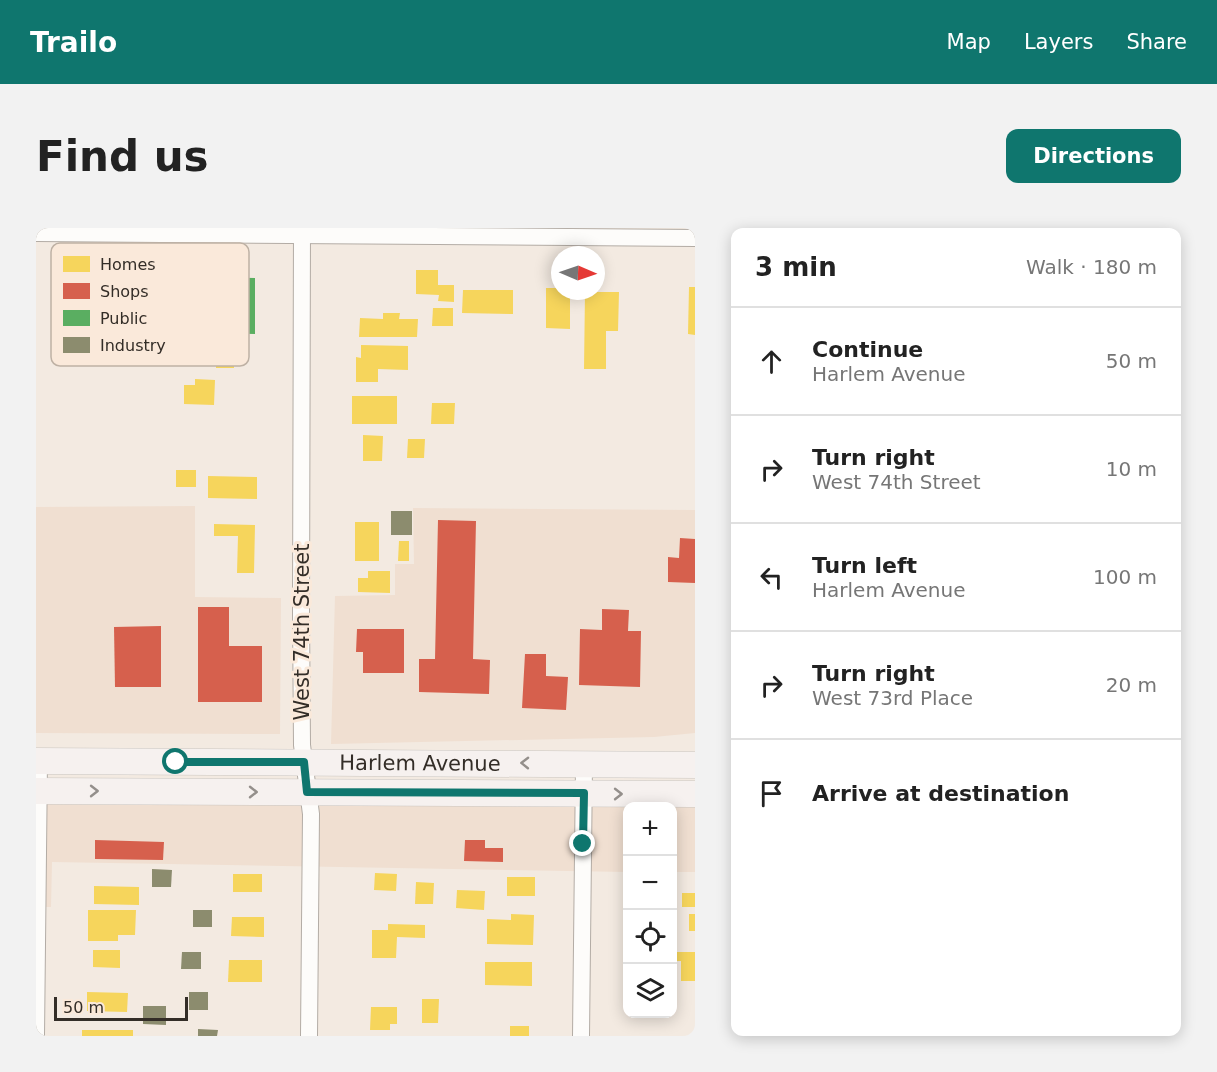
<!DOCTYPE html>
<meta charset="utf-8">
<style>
body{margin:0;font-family:"DejaVu Sans",sans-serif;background:#f2f2f2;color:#222}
.controls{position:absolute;right:18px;bottom:18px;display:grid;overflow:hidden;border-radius:12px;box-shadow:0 3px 15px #0003}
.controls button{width:54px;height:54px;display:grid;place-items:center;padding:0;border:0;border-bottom:2px solid #e0e0e0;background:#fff;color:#222;font:30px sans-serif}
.compass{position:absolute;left:515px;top:18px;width:54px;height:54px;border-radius:50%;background:#fff;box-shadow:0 3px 15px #0003;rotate:92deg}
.scale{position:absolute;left:18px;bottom:15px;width:134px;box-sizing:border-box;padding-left:6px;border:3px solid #332d27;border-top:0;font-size:16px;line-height:21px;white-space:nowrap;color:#332d27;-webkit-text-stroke:4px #fae9da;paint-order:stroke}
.stop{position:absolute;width:18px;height:18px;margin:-14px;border:4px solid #0f766e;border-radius:50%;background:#fff}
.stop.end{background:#0f766e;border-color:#fff;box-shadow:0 2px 6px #0008}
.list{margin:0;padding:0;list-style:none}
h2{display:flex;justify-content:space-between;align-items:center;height:78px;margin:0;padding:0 24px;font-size:26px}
h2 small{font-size:20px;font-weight:400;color:#767676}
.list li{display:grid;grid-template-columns:39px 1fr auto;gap:18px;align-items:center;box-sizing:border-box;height:108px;padding:0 24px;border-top:2px solid #e0e0e0}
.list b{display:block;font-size:22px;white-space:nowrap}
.list p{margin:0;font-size:20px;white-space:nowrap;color:#767676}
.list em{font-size:20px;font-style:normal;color:#767676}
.icon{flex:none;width:33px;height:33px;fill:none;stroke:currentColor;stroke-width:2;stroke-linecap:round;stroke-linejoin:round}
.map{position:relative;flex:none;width:659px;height:808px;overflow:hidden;border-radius:12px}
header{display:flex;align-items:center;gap:36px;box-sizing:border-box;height:84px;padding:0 30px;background:#0f766e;color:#fff}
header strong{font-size:28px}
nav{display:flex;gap:33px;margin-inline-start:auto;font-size:21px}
.intro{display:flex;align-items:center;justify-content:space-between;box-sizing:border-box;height:144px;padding:0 36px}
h1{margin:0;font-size:42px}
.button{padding:15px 27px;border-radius:12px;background:#0f766e;color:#fff;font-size:21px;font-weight:700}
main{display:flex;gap:36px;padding:0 36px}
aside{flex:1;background:#fff;border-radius:12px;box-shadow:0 3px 15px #0003}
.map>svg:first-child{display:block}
</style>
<header>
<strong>Trailo</strong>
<nav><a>Map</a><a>Layers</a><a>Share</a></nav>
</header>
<div class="intro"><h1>Find us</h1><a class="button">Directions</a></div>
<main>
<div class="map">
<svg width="659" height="808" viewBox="0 0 659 808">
<rect width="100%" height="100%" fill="#f3eae1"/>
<g fill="#f0dfd1">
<polygon points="159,278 159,369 245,370 244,506 0,505 0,279"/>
<polygon points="377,280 659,282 659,505 618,509 295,516 299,368 359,367 359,336 378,336"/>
<polygon points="0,576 630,578 592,578 591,644 16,634 15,679 0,679"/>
<polygon points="636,579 659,579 659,644 637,644"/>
</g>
<g fill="#f6d55c">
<polygon points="380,42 402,42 402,57 418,57 418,74 402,73 403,67 380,66"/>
<polygon points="653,59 659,59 659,107 652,106"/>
<polygon points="510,60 524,60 524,63 534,63 534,101 510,100"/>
<polygon points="427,62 477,62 477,86 426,85"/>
<polygon points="549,64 583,64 582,103 570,103 570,141 548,141"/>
<polygon points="397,80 417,80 417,98 396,98"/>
<polygon points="347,85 364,85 363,91 382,91 381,109 323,109 324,90 347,91"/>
<polygon points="325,117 372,118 372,142 342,141 342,154 320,154 320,129 325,130"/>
<rect x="180" y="121" width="18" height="19"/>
<polygon points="159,151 179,152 178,177 148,176 148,157 159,157"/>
<rect x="316" y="168" width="45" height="28"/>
<polygon points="396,175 419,175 418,196 395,196"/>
<polygon points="327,207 347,208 346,233 327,233"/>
<polygon points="372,211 389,211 388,230 371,230"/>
<rect x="140" y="242" width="20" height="17"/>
<polygon points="172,248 221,249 221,271 172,270"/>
<rect x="319" y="294" width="24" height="39"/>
<polygon points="178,296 219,297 218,345 201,345 202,308 178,308"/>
<polygon points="363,313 373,313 373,333 362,333"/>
<polygon points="332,343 354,343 354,365 322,364 322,350 332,350"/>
<polygon points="339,645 361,646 360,663 338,662"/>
<rect x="197" y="646" width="29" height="18"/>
<rect x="471" y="649" width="28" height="19"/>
<polygon points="380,654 398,655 397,676 379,676"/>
<polygon points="58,658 103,659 103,677 58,676"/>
<polygon points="421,662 449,663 448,682 420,680"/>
<rect x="646" y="665" width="13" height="14"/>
<polygon points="52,682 100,682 99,707 82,707 82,713 52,713"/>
<polygon points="475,686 498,687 497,717 451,716 451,691 475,692"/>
<rect x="653" y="686" width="6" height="17"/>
<polygon points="196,689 228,689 228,709 195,708"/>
<polygon points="352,696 389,697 389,710 361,709 360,730 336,730 336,702 352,702"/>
<polygon points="57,722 84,722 84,740 57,739"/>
<polygon points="636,724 659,724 659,753 645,753 645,733 636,733"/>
<polygon points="193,732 226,732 226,754 192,754"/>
<polygon points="449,734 496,734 496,758 449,757"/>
<polygon points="51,764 92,765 91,784 51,783"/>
<polygon points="386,771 403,771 402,795 386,795"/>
<polygon points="335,779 361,779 361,796 354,796 354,802 334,802"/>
<rect x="474" y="798" width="19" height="10"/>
<rect x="46" y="802" width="51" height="6"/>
</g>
<g fill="#d6604d">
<polygon points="402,292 440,293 437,431 454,432 453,466 383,464 383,431 399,431"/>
<polygon points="644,310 659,311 659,355 632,354 632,329 643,330"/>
<polygon points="162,379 193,379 193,418 226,418 226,474 162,474"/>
<polygon points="566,381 593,382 592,403 605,403 604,459 543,457 544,401 566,402"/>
<polygon points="125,398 125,459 79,459 78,399"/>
<polygon points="321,401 368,401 368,445 327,445 327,424 320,424"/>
<polygon points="489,426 510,426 510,448 532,449 530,482 486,480"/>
<polygon points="59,612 128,614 127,632 59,631"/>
<polygon points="429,612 449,612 449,620 467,620 467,634 428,633"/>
</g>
<polygon fill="#5aae61" points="171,49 219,50 219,106 170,105"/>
<g fill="#8c8c6e">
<rect x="355" y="283" width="21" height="24"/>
<polygon points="116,641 136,642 135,659 116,659"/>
<rect x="157" y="682" width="19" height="17"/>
<polygon points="146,724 165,724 165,741 145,741"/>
<rect x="153" y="764" width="19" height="18"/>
<polygon points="107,778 130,778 130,797 107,796"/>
<polygon points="162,801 182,802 181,808 162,808"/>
</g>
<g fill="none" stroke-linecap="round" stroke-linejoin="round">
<g stroke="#b3aca5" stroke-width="18">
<g id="minor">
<polyline points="266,0 265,386 266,517 275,586 273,808"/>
<polyline points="0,5 659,10"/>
<polyline points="0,808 3,533"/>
<polyline points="545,808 548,536"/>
</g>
</g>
<g stroke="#cac6c1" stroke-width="27">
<g id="primary">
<path id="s1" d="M0 533 659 537"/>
<polyline points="0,563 659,566"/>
</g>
</g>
<use href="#minor" stroke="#fdfcfa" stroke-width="16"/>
<use href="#primary" stroke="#f6f1ef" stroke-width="26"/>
</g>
<defs><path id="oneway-chevron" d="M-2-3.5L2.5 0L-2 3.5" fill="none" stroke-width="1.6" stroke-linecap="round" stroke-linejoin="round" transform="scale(1.5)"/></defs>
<g stroke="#948f8b">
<use href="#oneway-chevron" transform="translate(489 535) rotate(-179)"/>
<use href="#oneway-chevron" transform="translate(58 563)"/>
<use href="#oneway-chevron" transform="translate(217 564)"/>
<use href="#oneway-chevron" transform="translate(582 566)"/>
</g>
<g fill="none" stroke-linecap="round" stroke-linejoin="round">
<polyline stroke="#0f766e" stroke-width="8" points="140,534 268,534 271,564 548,565 547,616"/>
</g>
<g text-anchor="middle" stroke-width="6" stroke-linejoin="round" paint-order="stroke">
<g font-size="21" fill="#332d27" stroke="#fae9da">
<text transform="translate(266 404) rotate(-90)" y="7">West 74th Street</text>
<text dy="7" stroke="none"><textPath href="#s1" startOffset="384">Harlem Avenue</textPath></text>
</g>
</g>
<rect x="15" y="15" width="198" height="123" rx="9" fill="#fae9da" stroke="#beb1a4" stroke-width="1.5"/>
<rect x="27" y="28" width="27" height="16" fill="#f6d55c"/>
<rect x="27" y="55" width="27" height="16" fill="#d6604d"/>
<rect x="27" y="82" width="27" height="16" fill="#5aae61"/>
<rect x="27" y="109" width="27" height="16" fill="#8c8c6e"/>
<g font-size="16" fill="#332d27">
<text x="64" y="42">Homes</text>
<text x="64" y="69">Shops</text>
<text x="64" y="96">Public</text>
<text x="64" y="123">Industry</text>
</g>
</svg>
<div class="controls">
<button>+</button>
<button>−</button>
<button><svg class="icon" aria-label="locate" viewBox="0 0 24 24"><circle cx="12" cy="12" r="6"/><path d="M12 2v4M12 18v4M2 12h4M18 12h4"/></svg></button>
<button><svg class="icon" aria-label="layers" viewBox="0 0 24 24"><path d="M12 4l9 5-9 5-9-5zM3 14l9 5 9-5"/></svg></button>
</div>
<svg class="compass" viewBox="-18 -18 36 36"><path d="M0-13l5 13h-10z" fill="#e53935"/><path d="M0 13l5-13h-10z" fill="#767676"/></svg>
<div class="scale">50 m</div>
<div class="stop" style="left:140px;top:534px"></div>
<div class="stop end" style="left:547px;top:616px"></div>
</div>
<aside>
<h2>3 min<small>Walk · 180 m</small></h2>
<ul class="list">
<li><svg class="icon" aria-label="ahead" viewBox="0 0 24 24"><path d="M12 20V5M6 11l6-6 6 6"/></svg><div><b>Continue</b><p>Harlem Avenue</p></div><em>50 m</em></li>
<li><svg class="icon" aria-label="right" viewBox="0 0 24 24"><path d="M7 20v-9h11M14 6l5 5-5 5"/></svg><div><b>Turn right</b><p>West 74th Street</p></div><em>10 m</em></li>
<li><svg class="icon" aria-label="left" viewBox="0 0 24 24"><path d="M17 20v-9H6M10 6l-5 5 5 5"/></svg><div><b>Turn left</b><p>Harlem Avenue</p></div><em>100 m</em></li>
<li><svg class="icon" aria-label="right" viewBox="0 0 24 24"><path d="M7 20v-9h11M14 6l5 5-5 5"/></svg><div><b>Turn right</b><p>West 73rd Place</p></div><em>20 m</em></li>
<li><svg class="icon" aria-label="arrive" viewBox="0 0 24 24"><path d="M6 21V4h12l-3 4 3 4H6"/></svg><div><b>Arrive at destination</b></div></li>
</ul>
</aside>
</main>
